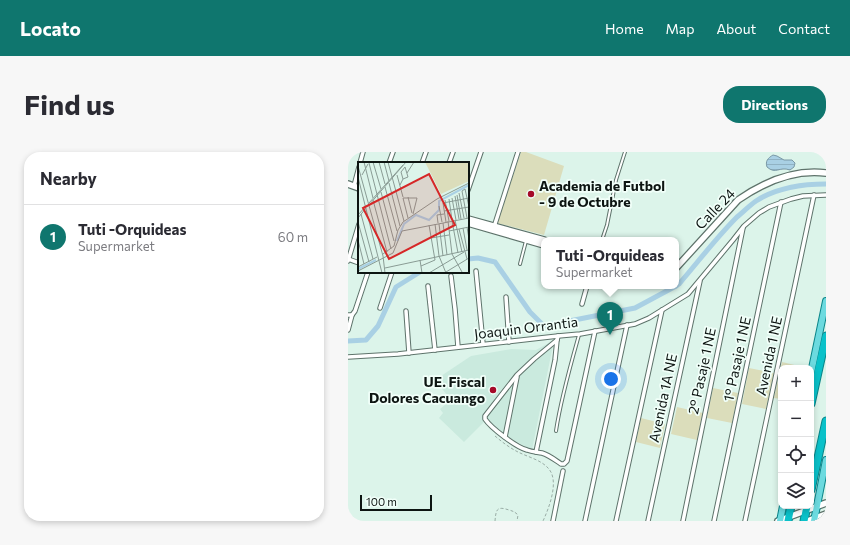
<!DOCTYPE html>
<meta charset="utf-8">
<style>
body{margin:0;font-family:Commissioner,sans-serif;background:#f7f7f7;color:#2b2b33}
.controls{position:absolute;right:12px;bottom:12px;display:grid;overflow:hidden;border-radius:8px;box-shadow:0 2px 6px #0003}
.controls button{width:36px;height:36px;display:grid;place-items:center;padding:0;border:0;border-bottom:1px solid #e1e1e2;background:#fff;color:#2b2b33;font:20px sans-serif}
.scale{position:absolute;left:12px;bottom:10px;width:72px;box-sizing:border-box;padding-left:4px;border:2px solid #0d1512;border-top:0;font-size:11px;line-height:14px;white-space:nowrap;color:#0d1512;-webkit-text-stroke:3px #f1fff9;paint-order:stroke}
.you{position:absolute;left:263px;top:227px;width:14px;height:14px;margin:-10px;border:3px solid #fff;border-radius:50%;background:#1a73e8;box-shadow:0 0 0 6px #1a73e833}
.badge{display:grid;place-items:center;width:26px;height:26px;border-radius:50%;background:#0f766e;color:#fff;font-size:13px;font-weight:700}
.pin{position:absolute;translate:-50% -33px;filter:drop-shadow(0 1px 2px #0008)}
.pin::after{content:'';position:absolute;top:21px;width:14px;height:12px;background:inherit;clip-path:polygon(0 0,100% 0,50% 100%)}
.popup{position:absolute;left:193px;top:85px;width:138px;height:52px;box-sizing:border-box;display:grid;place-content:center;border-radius:8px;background:#fff;filter:drop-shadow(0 1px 3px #0005);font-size:13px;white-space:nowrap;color:#7c7c81}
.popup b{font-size:15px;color:#2b2b33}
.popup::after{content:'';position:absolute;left:50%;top:100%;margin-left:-8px;border:8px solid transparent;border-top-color:#fff}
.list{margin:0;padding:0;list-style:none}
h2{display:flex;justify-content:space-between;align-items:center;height:52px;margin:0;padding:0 16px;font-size:17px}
h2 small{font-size:13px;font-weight:400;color:#7c7c81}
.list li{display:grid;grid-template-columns:26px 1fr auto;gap:12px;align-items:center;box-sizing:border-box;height:64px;padding:0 16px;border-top:1px solid #e1e1e2}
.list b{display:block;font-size:15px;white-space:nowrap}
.list p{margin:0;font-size:13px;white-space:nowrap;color:#7c7c81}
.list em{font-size:13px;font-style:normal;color:#7c7c81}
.icon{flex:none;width:22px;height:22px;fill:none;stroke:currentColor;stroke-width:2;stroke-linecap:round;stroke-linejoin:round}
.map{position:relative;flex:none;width:478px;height:369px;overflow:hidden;border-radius:16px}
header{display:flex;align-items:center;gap:24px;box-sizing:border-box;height:56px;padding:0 20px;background:#0f766e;color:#fff}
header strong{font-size:19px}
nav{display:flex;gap:22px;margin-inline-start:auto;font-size:14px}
.intro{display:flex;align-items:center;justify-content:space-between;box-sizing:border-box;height:96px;padding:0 24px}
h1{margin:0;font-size:28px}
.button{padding:10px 18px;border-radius:16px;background:#0f766e;color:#fff;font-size:14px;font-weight:700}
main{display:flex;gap:24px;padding:0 24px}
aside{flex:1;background:#fff;border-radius:16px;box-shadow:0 2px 6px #0003}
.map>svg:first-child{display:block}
</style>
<header>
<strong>Locato</strong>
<nav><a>Home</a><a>Map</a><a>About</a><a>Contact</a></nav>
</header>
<div class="intro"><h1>Find us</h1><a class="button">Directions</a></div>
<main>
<aside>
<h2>Nearby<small></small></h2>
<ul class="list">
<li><span class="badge">1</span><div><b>Tuti -Orquideas</b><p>Supermarket</p></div><em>60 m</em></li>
</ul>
</aside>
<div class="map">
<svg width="478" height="369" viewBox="0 0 478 369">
<defs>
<pattern id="water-rules" width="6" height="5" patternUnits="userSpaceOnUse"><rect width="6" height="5" fill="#a9d0e4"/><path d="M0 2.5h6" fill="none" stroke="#90b2c3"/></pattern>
</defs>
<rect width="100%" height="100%" fill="#dcf4ea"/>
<polygon fill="#caeade" points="206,188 184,298 160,285 139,267 116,290 91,266 95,261 92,257 103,248 87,228 123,204 163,197 188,198"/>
<g fill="#dbddbb">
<polygon points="173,0 178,0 216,14 196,83 149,71"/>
<polygon points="434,210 459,216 433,216 433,247 426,246"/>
<polygon points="401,216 426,221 418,257 394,252"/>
<polygon points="365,236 390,241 384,271 359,266"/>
<polygon points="329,255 355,261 349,288 323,282"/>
<polygon points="293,266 317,272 312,296 288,290"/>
</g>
<path fill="url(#water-rules)" stroke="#7a98a5" d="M425 3 429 4 436 8H444L447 11 446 15 442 18C431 14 428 23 419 15 417 9 420 6 425 3Z"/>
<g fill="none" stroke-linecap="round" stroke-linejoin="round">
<g stroke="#a9d0e4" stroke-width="5">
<polyline points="120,107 130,106 147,110 182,160 196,174 287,156 328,134"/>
<path d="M328 134 331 132C350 110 368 86 389 65 395 60 401 54 408 49 428 36 454 32 478 32"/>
<polyline points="0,189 18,188 30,174 48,135 72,120"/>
</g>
<g stroke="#5e736b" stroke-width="4">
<g id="lane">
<polyline points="254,88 259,73 268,28 277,0"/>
<polyline points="172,112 178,89"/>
<path d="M208 279C213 246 222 215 231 183"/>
<polyline points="475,369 478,368"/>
</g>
</g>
<g stroke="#5e736b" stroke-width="5.5">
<g id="street">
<polyline points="12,11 15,0"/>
<polyline points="41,11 45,0"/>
<polyline points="74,11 78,0"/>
<polyline points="101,11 105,0"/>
<polyline points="6,34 11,15"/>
<polyline points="120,38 133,0"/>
<polyline points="146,75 170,0"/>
<polyline points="0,107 11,111"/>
<polyline points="0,109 11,72"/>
<polyline points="128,119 135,192"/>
<polyline points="103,124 107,157 110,195"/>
<polyline points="80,134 87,198"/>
<polyline points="158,145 161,190"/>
<polyline points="234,152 239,134"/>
<polyline points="32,156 44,120"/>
<polyline points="58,159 61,201"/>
<polyline points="0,163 4,163 7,159 20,120"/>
<polyline points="0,178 4,163"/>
<path d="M210 184 209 188 186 207 169 223 137 264V267C143 276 168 295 179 298 184 300 189 300 194 301 201 303 207 308 213 312H216L219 309 247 179"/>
<polyline points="0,205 50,202 210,184 232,182 287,172 301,166 340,142 385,88 396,74 411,61 421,55 443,47 455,44 478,43"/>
<polyline points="157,285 169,225"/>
<polyline points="188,300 207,208 209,188"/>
<polyline points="205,369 215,319"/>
<polyline points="237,369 279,173"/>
<polyline points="268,369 314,158"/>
<polyline points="300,369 352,129"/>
<polyline points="335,369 395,76"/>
<polyline points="366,369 433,50"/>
<polyline points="397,369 466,43"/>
</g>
</g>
<g stroke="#5e736b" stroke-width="8">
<g id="secondary">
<polyline points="0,32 11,36"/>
<polyline points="120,67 196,88"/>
<polyline points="120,71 196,93"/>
<path d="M328 116 390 48C416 30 447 17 478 21"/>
<polyline points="430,369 478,351"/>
<polyline points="459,369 478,362"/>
</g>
</g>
<g stroke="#0b8589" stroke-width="8">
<g id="primary">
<polyline points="463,221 478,149"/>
<polyline points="432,369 435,354"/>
<polyline points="466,369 478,308"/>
</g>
</g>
<g stroke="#0b8589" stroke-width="9">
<g id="highway">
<polyline points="463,252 478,184"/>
<polyline points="463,338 478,269"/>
<polyline points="440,369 443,354"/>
<polyline points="456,369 459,354"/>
</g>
</g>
<g stroke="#99aca5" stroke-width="1" stroke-dasharray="3 2" stroke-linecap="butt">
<path d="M147 284C154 290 162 296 170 300 180 305 193 308 200 316 212 328 201 356 195 369"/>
<path d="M147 369C148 357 149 354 161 358 165 359 167 360 170 363L169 369"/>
</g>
<use href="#lane" stroke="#fff" stroke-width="2"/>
<use href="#street" stroke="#fff" stroke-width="3.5"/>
<use href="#secondary" stroke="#fff" stroke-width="5.5"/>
<use href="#primary" stroke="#6cdadf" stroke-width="6"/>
<use href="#highway" stroke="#0ac1c9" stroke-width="7"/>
</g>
<g fill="#a50928" stroke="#f1fff9" stroke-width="1.5">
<circle cx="183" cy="42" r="4"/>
<circle cx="145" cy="238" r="4"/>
</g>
<g text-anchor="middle" stroke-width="3.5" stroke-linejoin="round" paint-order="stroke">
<g font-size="14" font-weight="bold" fill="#0d1512" stroke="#f1fff9" text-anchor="start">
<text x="191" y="39">Academia de Futbol<tspan x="191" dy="16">- 9 de Octubre</tspan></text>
<text x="137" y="235" text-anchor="end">UE. Fiscal<tspan x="137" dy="16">Dolores Cacuango</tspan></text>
</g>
<g font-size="14" fill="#0d1512" stroke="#f1fff9">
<text transform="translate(367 57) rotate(-46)" y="5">Calle 24</text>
<text transform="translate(178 176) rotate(-7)" y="5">Joaquin Orrantia</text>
<text transform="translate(421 204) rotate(-78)" y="5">Avenida 1 NE</text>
<text transform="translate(389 207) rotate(-78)" y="5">1° Pasaje 1 NE</text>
<text transform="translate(354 219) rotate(-78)" y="5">2° Pasaje 1 NE</text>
<text transform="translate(315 246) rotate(-78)" y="5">Avenida 1A NE</text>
</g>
</g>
<g transform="translate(10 10)">
<rect width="111" height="111" fill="#dcf4ea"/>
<path d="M67 0H111V19L83 32Z" fill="#dbddbb"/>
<path fill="none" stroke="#a9d0e4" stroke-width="2" d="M39 79 46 62 58 53 71 58 81 48V39L111 23M0 107 18 98"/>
<path fill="none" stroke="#899b94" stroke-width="1" d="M6 0 15 36M15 0 23 27M21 0 27 22M26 0 31 19M30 0 46 59M11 1 33 87M0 4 25 94 27 111M43 10 47 5 50 15 45 17M49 11 56 0M4 13 10 2M39 13 45 35M0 15 24 111M31 21 42 64M42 23 45 17 43 10M27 25 39 69M23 30 36 79M101 31 106 56M99 33 103 57M97 34 101 57M50 35 54 51M94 36 98 58M91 37 94 58M15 38 29 90M87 38 91 59M11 41 45 3M11 43 48 0M81 44 84 60M86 49 111 45M3 52 15 97M0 53 8 44M0 56 8 46M50 56 45 36H59L55 52M109 56 104 29 107 27 111 45M97 58 104 90M90 59 94 92 104 110M94 59 100 91M0 60 11 100M88 60 85 41 111 36M80 61 79 53 86 52M85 61 89 93M77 62 81 94 88 111M81 62 85 94M109 65 111 77M105 66 109 88M101 67 109 97M91 69 111 65M73 76 91 73M0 78 6 102M25 92 36 84 40 68 45 60 79 37 111 21M62 98 64 111M63 104 77 98 71 63M0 105 19 95M27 106 111 88M0 109 35 91 44 69 111 56M88 110 111 96M71 111 106 90"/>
<path fill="#d62828" fill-opacity="0.15" stroke="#d62828" stroke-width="2" d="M71 12 97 63 31 97 5 46Z"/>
<rect width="111" height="111" fill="none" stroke="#0d1512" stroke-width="2"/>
</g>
</svg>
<div class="controls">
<button>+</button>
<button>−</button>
<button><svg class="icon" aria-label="locate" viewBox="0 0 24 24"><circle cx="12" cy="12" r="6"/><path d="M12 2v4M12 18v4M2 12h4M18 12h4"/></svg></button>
<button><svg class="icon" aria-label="layers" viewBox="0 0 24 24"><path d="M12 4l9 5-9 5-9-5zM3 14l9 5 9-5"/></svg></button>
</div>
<div class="scale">100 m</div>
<div class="you"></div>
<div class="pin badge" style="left:262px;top:183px">1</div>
<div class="popup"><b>Tuti -Orquideas</b>Supermarket</div>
</div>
</main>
